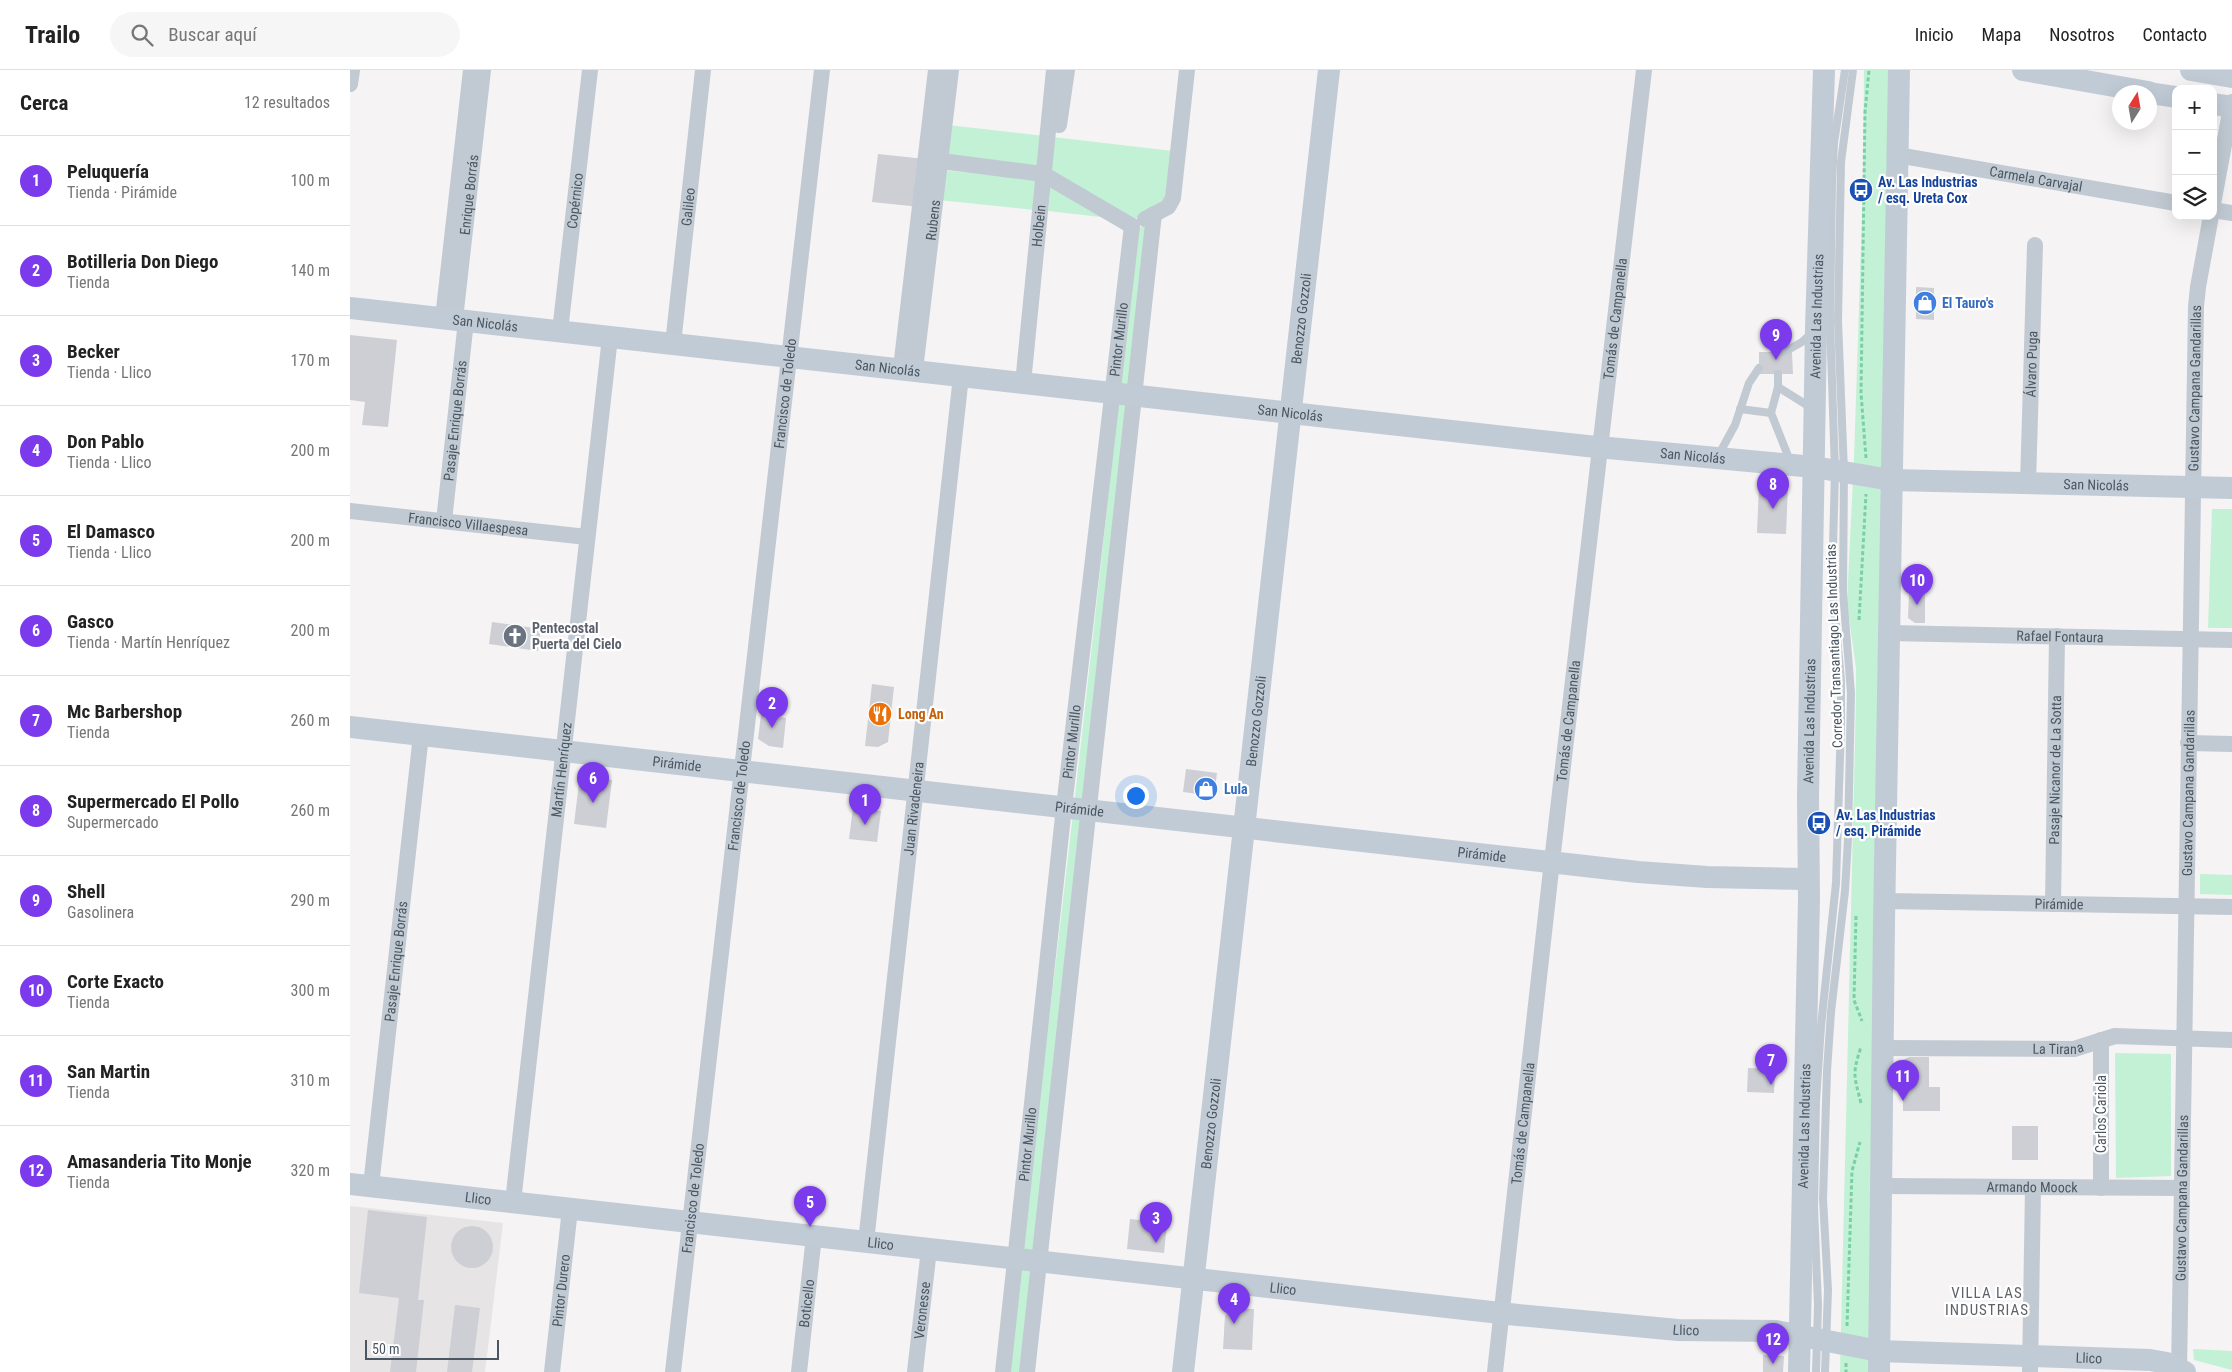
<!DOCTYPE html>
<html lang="es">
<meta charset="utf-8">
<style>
body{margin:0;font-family:"Roboto Condensed",sans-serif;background:#f6f6f6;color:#222}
.controls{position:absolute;right:15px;top:15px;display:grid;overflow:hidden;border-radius:10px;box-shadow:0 5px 20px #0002}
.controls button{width:45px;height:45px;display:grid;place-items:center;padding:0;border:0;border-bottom:1px solid #e0e0e0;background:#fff;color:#222;font:25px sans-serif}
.compass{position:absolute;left:1762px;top:15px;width:45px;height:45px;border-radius:50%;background:#fff;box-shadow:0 5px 20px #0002;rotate:11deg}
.scale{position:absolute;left:15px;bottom:12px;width:134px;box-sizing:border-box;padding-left:5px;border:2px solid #4a5661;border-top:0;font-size:14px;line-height:18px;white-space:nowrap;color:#4a5661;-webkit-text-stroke:4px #fff;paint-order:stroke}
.you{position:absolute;left:785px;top:725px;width:18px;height:18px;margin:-12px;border:4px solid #fff;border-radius:50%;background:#1a73e8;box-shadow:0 0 0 8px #1a73e833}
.badge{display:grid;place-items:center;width:32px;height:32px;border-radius:50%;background:#7c3aed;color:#fff;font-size:16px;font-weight:700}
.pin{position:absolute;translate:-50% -41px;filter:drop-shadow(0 1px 2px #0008)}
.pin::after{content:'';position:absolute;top:26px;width:18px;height:15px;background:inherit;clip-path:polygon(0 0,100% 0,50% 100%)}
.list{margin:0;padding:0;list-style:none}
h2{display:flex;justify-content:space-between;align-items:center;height:65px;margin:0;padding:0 20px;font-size:21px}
h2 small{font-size:16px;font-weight:400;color:#767676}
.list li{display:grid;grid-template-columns:32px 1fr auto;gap:15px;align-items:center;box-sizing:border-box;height:90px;padding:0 20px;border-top:1px solid #e0e0e0}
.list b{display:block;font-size:19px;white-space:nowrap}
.list p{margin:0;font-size:16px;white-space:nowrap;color:#767676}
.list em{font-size:16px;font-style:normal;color:#767676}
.icon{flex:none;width:28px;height:28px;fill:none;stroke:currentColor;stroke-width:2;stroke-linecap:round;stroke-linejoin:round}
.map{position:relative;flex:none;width:1882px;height:1302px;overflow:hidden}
header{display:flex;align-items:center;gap:30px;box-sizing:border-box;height:70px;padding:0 25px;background:#fff;border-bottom:1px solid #e0e0e0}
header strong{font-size:24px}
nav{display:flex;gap:28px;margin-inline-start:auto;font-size:18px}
.search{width:350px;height:45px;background:#f6f6f6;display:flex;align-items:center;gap:12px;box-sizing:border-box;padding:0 18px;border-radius:28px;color:#767676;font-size:19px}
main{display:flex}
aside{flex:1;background:#fff}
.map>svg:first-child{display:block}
</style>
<header>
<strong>Trailo</strong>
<div class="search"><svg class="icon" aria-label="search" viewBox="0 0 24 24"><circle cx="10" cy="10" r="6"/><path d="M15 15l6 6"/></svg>Buscar aquí</div>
<nav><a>Inicio</a><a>Mapa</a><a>Nosotros</a><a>Contacto</a></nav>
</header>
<main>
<aside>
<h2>Cerca<small>12 resultados</small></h2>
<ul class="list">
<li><span class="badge">1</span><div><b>Peluquería</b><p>Tienda · Pirámide</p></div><em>100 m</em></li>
<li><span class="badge">2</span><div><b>Botilleria Don Diego</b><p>Tienda</p></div><em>140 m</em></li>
<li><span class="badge">3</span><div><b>Becker</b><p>Tienda · Llico</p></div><em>170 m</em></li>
<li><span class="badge">4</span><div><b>Don Pablo</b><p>Tienda · Llico</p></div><em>200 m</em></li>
<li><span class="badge">5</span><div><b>El Damasco</b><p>Tienda · Llico</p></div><em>200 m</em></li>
<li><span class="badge">6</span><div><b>Gasco</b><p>Tienda · Martín Henríquez</p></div><em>200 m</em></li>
<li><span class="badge">7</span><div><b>Mc Barbershop</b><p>Tienda</p></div><em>260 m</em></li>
<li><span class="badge">8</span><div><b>Supermercado El Pollo</b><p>Supermercado</p></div><em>260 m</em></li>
<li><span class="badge">9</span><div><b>Shell</b><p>Gasolinera</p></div><em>290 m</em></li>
<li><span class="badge">10</span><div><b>Corte Exacto</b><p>Tienda</p></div><em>300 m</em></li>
<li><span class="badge">11</span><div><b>San Martin</b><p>Tienda</p></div><em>310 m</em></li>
<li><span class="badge">12</span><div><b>Amasanderia Tito Monje</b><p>Tienda</p></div><em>320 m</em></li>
</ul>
</aside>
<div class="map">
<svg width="1882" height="1302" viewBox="0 0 1882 1302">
<rect width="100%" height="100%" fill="#f5f3f3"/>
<polygon fill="#e6e4e5" points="0,1136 153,1153 135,1302 0,1302"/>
<g fill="#c3f1d5">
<polygon points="1514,0 1542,0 1521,1302 1490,1302 1506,630 1506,598 1497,533 1504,388 1513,116"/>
<polygon points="598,55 823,81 816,131 780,152 699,100 595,89"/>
<polygon points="593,100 688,110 684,140 589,130"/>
<polygon points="701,113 760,148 698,141"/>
<path d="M793 156 796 159 672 1302H657C703 921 748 540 786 159Z"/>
<polygon points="1862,439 1882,439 1882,558 1858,558"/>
<polygon points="1850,804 1882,805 1882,825 1850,824"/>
<polygon points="1765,983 1821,984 1821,1106 1766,1108"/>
<polygon points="1843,1279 1882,1281 1882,1300 1844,1290"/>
</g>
<g fill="#cdcfd5">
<polygon points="528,84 575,89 570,137 522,132"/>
<polygon points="1566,217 1584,218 1584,250 1566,249"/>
<polygon points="0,265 47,270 38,357 12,355 15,332 0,330"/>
<polygon points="1409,282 1442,282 1443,304 1409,304"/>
<polygon points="1409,414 1438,415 1436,464 1407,463"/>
<polygon points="1559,521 1575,522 1575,553 1565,553 1558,548"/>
<polygon points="142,552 191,559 188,581 139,574"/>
<polygon points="522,614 544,617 538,672 528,677 515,676"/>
<polygon points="411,645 436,648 433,678 419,676 408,669"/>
<polygon points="836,699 867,703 864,726 833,722"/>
<polygon points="237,707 262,710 256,758 224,754 229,713"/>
<polygon points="503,738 531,741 527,772 499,769"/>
<polygon points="1559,987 1579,987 1579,1017 1590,1017 1590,1041 1553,1041 1553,990"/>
<polygon points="1398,998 1425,999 1424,1023 1397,1022"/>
<rect x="1662" y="1056" width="26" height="34"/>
<polygon points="18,1140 77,1147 68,1230 74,1230 66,1302 40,1302 49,1228 9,1223"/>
<polygon points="780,1149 817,1153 814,1183 777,1179"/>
<circle cx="122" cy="1177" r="21"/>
<polygon points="105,1235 130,1238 122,1302 97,1302"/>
<polygon points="880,1238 904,1239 902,1280 873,1279 875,1246"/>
<polygon points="1413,1285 1434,1286 1433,1302 1413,1302"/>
</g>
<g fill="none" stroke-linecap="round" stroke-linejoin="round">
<g stroke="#7ad0a6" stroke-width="3" stroke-dasharray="4 2.5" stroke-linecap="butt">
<polyline points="1516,388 1511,323 1515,42 1519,0"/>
<polyline points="1509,550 1516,424"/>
<polyline points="1506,846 1504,930 1512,951"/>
<path d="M1511 1033C1504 1006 1502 1004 1511 977"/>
<polyline points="1497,1256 1502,1101 1510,1072"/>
<polyline points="1496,1293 1496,1302"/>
</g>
<g stroke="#c1cad2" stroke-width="8">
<polyline points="1434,282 1452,272 1461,264"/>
<polyline points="1428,304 1428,317 1421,343 1440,391"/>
<polyline points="1428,317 1460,337"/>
<polyline points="1390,339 1421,343"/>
<polyline points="1368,386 1385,355 1399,313 1409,298"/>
<polyline points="1466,1302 1468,1235 1464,1137 1466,1031 1471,956 1486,813 1491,655 1491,610 1482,514 1485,401 1480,252 1482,112 1484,73 1495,0"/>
<polyline points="1475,1302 1478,1220 1473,1129 1477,1001 1481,942 1495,821 1498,769 1501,623 1493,522 1494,402 1488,251 1491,92 1503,0"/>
</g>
<g stroke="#c1cad2" stroke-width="16">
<polyline points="0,14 2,0"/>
<polyline points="709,55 717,0"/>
<path id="s1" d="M1547 85 1826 133"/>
<polyline points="591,91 693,104 782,156"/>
<polyline points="1863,134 1882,32"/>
<polyline points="1863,140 1882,143"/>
<polyline points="795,149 818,137 823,128 837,0"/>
<polyline points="93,248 121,0"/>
<path id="s2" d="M105 249 133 0"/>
<path id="s3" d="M210 261 240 0"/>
<path id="s4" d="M323 274 353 0"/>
<polyline points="551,298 586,0"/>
<path id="s5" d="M565 300 601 0"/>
<path id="s6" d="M673 313 704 0"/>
<path id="s7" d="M1678 414 1685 175"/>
<path id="s8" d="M0 441 237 467"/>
<path id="s9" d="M94 451 116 251"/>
<path id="s10" d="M1539 563 1882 570"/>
<polyline points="1838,673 1882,674"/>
<path id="s11" d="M1535 831 1882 837"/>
<path id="s12" d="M1703 834 1707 566"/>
<path id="s13" d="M1533 978 1724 979 1765 966 1882 970"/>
<path id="s14" d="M21 1116 71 665"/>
<path id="s15" d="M1532 1116 1831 1118"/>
<polyline points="1751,1118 1751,970"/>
<path id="s16" d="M163 1132 260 267"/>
<path id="s17" d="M516 1172 611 306"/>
<path id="s18" d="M202 1302 220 1139"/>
<path id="s19" d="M323 1302 472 0"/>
<path id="s20" d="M449 1302 464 1166"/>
<path id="s21" d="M565 1302 579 1179"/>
<path id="s22" d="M653 1302 714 737 782 156"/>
<polyline points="677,1302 804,144"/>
<path id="s23" d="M1145 1302 1202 791 1294 0"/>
<polyline points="1680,1302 1683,1117"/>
<path id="s24" d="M1829 1302 1846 237 1848 217 1861 146"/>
</g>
<g stroke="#c1cbd6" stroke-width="22">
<polyline points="1673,0 1798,22"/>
<polyline points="1841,0 1882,7"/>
<polyline points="1800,23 1826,27"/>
<polyline points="1863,34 1882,37"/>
<path id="s25" d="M0 238 1237 376 1464 397 1541 410 1882 418"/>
<path id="s26" d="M0 657 1288 802 1357 807 1458 809"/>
<path id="s27" d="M0 1114 1168 1245 1328 1260 1426 1261 1529 1281 1800 1290 1817 1293 1835 1302"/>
<path id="s28" d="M833 1302 979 0"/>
<path id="s29" d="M1449 1302 1459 828 1458 727 1466 259 1474 0"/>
<polyline points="1529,1302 1534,852 1549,0"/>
</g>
</g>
<defs>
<g id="bus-disc" transform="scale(1.25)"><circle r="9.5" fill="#1a4fb4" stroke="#fff"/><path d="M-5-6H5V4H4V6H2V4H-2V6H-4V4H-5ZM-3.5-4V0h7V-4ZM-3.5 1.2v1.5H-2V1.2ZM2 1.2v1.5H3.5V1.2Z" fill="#fff"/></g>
<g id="shop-disc" transform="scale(1.25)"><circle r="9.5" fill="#3f7fe0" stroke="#fff"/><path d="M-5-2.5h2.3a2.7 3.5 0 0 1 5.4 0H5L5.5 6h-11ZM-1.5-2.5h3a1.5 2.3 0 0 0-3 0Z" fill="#fff"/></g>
<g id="church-disc" transform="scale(1.25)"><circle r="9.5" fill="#6b7280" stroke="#fff"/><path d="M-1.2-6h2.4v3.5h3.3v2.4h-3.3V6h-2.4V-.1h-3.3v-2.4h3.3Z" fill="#fff"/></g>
<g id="restaurant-disc" transform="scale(1.25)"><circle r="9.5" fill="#e8710a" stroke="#fff"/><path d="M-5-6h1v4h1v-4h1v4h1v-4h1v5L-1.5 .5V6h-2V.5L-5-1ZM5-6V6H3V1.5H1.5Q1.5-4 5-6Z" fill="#fff"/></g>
</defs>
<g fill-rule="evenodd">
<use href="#bus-disc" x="1511" y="120"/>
<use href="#shop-disc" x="1575" y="233"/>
<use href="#church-disc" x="165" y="566"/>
<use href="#restaurant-disc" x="530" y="644"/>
<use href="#shop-disc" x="856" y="719"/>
<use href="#bus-disc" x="1469" y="753"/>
</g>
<g text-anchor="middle" stroke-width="4.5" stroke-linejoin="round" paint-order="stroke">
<g font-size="14" fill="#4a5661" stroke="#fff">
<text dy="5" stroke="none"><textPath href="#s1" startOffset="141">Carmela Carvajal</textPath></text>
<text dy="5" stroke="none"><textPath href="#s2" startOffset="125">Enrique Borrás</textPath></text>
<text dy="5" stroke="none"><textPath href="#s3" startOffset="131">Copérnico</textPath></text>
<text dy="5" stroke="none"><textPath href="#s4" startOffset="138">Galileo</textPath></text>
<text dy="5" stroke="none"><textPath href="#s5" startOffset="151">Rubens</textPath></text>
<text dy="5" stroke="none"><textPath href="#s6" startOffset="158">Holbein</textPath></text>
<text dy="5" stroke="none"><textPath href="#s29" startOffset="1056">Avenida Las Industrias</textPath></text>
<text dy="5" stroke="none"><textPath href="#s28" startOffset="1060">Benozzo Gozzoli</textPath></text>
<text dy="5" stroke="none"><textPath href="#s23" startOffset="1060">Tomás de Campanella</textPath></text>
<text dy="5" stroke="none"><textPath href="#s25" startOffset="136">San Nicolás</textPath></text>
<text dy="5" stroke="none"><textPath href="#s22" startOffset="1039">Pintor Murillo</textPath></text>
<text dy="5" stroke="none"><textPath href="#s7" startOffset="120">Álvaro Puga</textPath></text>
<text dy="5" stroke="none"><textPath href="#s25" startOffset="541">San Nicolás</textPath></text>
<text dy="5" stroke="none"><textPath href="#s24" startOffset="984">Gustavo Campana Gandarillas</textPath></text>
<text dy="5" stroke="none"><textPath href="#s19" startOffset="985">Francisco de Toledo</textPath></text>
<text dy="5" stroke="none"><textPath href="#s25" startOffset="946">San Nicolás</textPath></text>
<text dy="5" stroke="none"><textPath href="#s9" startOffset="101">Pasaje Enrique Borrás</textPath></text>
<text dy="5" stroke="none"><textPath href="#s25" startOffset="1351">San Nicolás</textPath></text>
<text dy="5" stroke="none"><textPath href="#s25" startOffset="1756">San Nicolás</textPath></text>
<text dy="5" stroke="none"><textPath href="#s8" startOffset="119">Francisco Villaespesa</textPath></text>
<text dy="5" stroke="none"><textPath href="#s10" startOffset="171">Rafael Fontaura</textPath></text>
<text transform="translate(1484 576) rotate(-92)" y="5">Corredor Transantiago Las Industrias</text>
<text dy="5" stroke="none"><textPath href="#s28" startOffset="655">Benozzo Gozzoli</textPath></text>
<text dy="5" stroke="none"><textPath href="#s23" startOffset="655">Tomás de Campanella</textPath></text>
<text dy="5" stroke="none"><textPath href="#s29" startOffset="651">Avenida Las Industrias</textPath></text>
<text dy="5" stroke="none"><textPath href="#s22" startOffset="634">Pintor Murillo</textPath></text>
<text dy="5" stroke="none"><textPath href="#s26" startOffset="329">Pirámide</textPath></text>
<text dy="5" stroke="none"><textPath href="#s16" startOffset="435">Martín Henríquez</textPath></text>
<text dy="5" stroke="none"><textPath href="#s12" startOffset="134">Pasaje Nicanor de La Sotta</textPath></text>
<text dy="5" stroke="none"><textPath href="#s24" startOffset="579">Gustavo Campana Gandarillas</textPath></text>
<text dy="5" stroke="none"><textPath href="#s19" startOffset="580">Francisco de Toledo</textPath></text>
<text dy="5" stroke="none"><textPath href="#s17" startOffset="436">Juan Rivadeneira</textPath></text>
<text dy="5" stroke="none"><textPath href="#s26" startOffset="734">Pirámide</textPath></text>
<text dy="5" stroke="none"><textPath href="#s26" startOffset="1139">Pirámide</textPath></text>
<text dy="5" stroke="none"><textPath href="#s11" startOffset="174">Pirámide</textPath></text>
<text dy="5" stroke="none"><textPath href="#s14" startOffset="226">Pasaje Enrique Borrás</textPath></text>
<text dy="5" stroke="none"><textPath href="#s13" startOffset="175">La Tirana</textPath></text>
<text transform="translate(1751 1044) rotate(-90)" y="5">Carlos Cariola</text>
<text dy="5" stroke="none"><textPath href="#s28" startOffset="250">Benozzo Gozzoli</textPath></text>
<text dy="5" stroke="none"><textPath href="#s23" startOffset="250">Tomás de Campanella</textPath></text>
<text dy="5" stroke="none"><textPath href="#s29" startOffset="246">Avenida Las Industrias</textPath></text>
<text dy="5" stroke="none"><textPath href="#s22" startOffset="229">Pintor Murillo</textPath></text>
<text dy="5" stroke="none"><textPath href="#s15" startOffset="150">Armando Moock</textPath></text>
<text dy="5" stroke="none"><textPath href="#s27" startOffset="129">Llico</textPath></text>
<text dy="5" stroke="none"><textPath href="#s19" startOffset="175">Francisco de Toledo</textPath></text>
<text dy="5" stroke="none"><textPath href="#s24" startOffset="174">Gustavo Campana Gandarillas</textPath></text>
<text dy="5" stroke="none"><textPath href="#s27" startOffset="534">Llico</textPath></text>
<text dy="5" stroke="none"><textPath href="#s27" startOffset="939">Llico</textPath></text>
<text dy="5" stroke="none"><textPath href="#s18" startOffset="82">Pintor Durero</textPath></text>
<text dy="5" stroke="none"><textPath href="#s20" startOffset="69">Boticello</textPath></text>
<text dy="5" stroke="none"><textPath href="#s21" startOffset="62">Veronesse</textPath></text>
<text dy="5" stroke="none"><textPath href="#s27" startOffset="1344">Llico</textPath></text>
<text dy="5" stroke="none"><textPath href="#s27" startOffset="1749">Llico</textPath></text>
</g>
<g font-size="14" font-weight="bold" fill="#164399" stroke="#fff" text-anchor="start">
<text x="1528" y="117">Av. Las Industrias<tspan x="1528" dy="16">/ esq. Ureta Cox</tspan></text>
<text x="1486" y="750">Av. Las Industrias<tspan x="1486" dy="16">/ esq. Pirámide</tspan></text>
</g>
<g font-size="14" font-weight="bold" fill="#366cbe" stroke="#fff" text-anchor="start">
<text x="1592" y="238">El Tauro's</text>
<text x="874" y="724">Lula</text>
</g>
<g font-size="14" font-weight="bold" fill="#5b616d" stroke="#fff" text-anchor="start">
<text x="182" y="563">Pentecostal<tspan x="182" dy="16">Puerta del Cielo</tspan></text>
</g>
<g font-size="14" font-weight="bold" fill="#c56008" stroke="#fff" text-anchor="start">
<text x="548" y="649">Long An</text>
</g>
<g font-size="15" letter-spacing="1" fill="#5f6368" stroke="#fff">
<text x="1637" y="1228">VILLA LAS<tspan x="1637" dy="17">INDUSTRIAS</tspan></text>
</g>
</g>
</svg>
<div class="controls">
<button>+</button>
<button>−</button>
<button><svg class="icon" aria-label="layers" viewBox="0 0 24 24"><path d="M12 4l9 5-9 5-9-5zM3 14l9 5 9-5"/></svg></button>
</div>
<svg class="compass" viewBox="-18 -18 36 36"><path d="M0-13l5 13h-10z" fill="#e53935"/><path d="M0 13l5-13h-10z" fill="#767676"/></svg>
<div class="scale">50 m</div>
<div class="you"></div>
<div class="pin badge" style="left:515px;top:755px">1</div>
<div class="pin badge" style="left:422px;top:658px">2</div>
<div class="pin badge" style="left:806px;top:1173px">3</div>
<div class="pin badge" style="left:884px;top:1254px">4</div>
<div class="pin badge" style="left:460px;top:1157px">5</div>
<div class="pin badge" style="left:243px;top:733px">6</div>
<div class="pin badge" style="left:1421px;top:1015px">7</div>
<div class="pin badge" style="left:1423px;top:439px">8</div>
<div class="pin badge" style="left:1426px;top:290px">9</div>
<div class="pin badge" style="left:1567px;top:535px">10</div>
<div class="pin badge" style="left:1553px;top:1031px">11</div>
<div class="pin badge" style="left:1423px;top:1294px">12</div>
</div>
</main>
